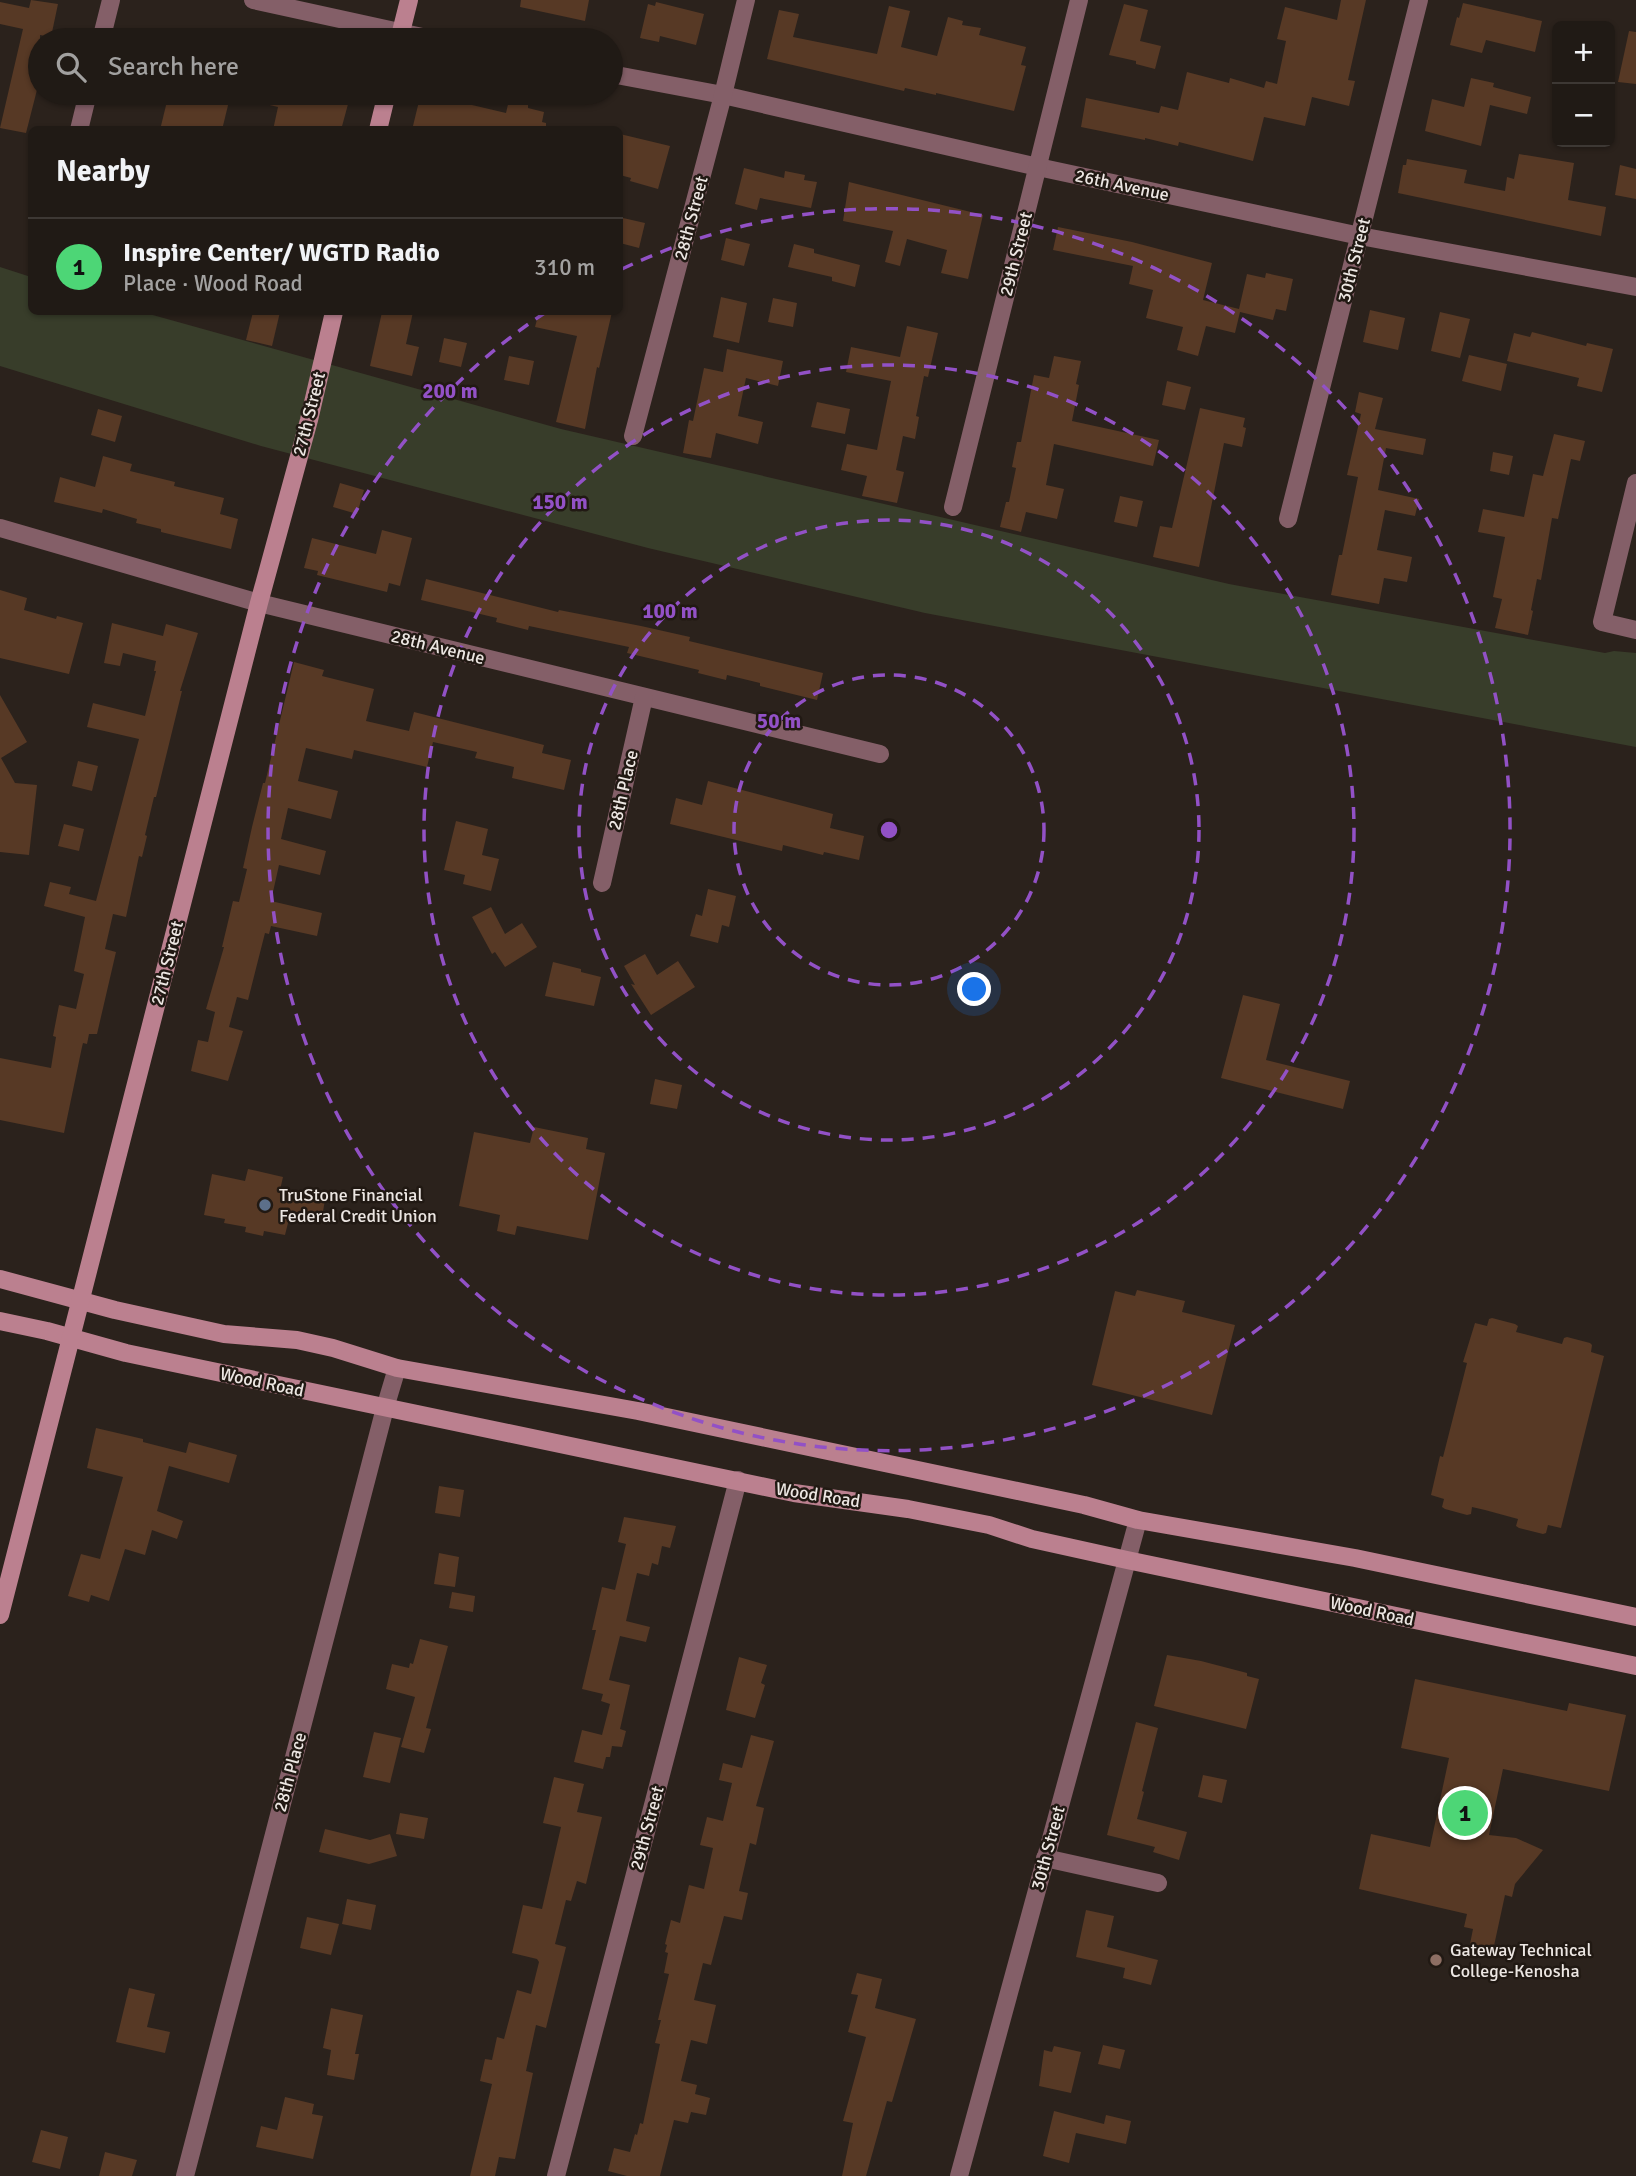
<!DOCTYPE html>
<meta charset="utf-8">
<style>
body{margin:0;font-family:Signika,sans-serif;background:#28231e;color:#f1f3f6}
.controls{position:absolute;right:21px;top:21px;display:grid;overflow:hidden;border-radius:10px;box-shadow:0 2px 5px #0004}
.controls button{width:63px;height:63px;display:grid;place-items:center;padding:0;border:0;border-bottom:2px solid #3d3834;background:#201a15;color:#f1f3f6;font:35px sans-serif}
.you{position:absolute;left:975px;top:990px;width:24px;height:24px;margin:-18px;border:5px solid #fff;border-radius:50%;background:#1a73e8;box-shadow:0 0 0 10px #1a73e833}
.badge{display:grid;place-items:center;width:46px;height:46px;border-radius:50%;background:#4dd676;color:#111;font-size:23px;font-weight:700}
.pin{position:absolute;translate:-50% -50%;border:4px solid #fff;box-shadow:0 2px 7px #0006}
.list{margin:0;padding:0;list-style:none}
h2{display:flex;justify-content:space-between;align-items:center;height:91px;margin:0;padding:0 28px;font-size:30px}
h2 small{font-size:23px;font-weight:400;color:#a2a1a0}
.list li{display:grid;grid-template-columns:46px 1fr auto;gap:21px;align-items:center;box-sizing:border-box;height:98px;padding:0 28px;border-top:2px solid #3d3834}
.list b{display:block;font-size:26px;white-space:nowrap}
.list p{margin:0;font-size:23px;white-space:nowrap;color:#a2a1a0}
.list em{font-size:23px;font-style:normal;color:#a2a1a0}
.icon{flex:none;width:38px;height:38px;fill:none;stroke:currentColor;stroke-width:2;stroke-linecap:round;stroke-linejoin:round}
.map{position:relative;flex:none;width:1636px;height:2176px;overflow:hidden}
.search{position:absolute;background:#201a15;box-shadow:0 2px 5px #0004;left:28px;top:28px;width:595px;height:77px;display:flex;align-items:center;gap:18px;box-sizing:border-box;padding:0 24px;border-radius:38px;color:#a2a1a0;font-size:26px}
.panel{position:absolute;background:#201a15;box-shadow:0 2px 5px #0004;left:28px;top:126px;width:595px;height:189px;border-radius:10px}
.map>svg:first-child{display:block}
</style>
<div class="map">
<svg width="1636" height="2176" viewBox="0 0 1636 2176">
<rect width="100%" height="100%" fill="#2b221c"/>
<polygon fill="#383d2a" points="0,267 31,277 32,312 142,312 561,429 1229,584 1605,653 1614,651 1636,653 1636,747 925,613 648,548 261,446 0,366"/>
<g fill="#573925">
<polygon points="31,0 58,4 51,37 40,35 40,78 26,133 0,128 23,29 0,24 0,2 29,8"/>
<polygon points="521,0 589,0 585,21 520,7"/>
<polygon points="1341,0 1366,0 1348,80 1355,81 1349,106 1312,97 1305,126 1264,117 1253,161 1179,142 1178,146 1145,138 1145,140 1081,127 1086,98 1159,113 1161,106 1178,110 1187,72 1229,83 1230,78 1264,88 1266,81 1277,84 1286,41 1277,39 1285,7 1337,20"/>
<polygon points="656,2 704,14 696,45 660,36 659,42 640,38 648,4 655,6"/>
<polygon points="1463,3 1542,21 1535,52 1486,40 1482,53 1450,45 1457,17 1459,18"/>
<polygon points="1124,4 1148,10 1140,41 1161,46 1155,69 1136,64 1136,61 1109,55"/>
<polygon points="889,6 910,11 901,47 937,56 948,17 963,21 962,25 981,28 979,35 1026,47 1021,65 1026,66 1014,111 936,93 936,95 905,88 904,91 767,59 779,10 799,14 793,37 877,54"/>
<polygon points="1629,31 1636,32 1636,84 1618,82"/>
<polygon points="1471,78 1494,83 1493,87 1531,97 1527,114 1490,105 1481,146 1425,131 1432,99 1464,107"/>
<polygon points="169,93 231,93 222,130 160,130"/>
<polygon points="246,93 351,93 341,130 273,130 278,107 245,99"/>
<polygon points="421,93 506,113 509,100 528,104 528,108 544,112 542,122 546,123 546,130 412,130"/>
<polygon points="620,134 670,146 658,189 630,181 631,178 620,175"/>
<polygon points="1519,154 1574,163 1568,200 1606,207 1601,236 1398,193 1403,165 1406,165 1407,159 1467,170 1464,183 1505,191 1507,177 1514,179"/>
<polygon points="1620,165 1636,169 1636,199 1615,195"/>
<polygon points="744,168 784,178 785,171 805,175 804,180 817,182 811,208 760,198 757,210 735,204"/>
<polygon points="849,182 983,215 968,279 941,273 947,250 907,239 900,266 885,262 893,231 843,221"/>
<polygon points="623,218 645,223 639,248 620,243"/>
<polygon points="1058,227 1132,242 1212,263 1203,300 1239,309 1247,274 1265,278 1266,273 1293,279 1286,311 1276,309 1273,320 1240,312 1235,333 1206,326 1198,356 1177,350 1183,327 1146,318 1153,290 1129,284 1133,266 1053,250"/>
<polygon points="726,238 750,244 744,266 721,260"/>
<polygon points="794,244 814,249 814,253 860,265 855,287 832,281 832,277 788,267"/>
<polygon points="721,297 747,303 739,343 713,337"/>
<polygon points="773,298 797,303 793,327 768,322"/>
<polygon points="1370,310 1405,318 1398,350 1363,342"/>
<polygon points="253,312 280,312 272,346 246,340"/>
<polygon points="382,312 413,312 406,344 419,347 412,376 370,366"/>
<polygon points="539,312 612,312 599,368 597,367 585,429 556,422 577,336 535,327"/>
<polygon points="1440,312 1470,319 1460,358 1431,351"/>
<polygon points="907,326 938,333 928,377 924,376 916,416 919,417 915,439 903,436 896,470 904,472 897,503 862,496 867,476 841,470 847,444 877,450 891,381 846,372 851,347 900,357"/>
<polygon points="1532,332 1586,346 1587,343 1613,349 1602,392 1577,386 1579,378 1507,361 1514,333 1530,337"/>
<polygon points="444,338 467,343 461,367 439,362"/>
<polygon points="727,349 783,361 778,386 746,378 738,416 763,422 758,444 716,433 711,458 683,453 689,420 693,421 704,368 723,372"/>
<polygon points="1469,355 1507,364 1501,391 1462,381"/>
<polygon points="509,356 534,361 529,385 504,380"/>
<polygon points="1054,356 1081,361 1076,384 1079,385 1072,421 1159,440 1153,466 1054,444 1046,485 1064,489 1057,519 1026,512 1021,532 1000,527 1006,502 1009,502 1016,468 1012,467 1017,442 1021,442 1034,375 1049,378"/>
<polygon points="1167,381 1191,387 1185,410 1162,405"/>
<polygon points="1359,392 1383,398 1375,429 1426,439 1423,455 1386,448 1378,490 1419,499 1415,516 1385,510 1377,550 1412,557 1407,582 1384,578 1379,604 1331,595 1339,555 1342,555 1358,477 1347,475 1361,414 1355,412"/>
<polygon points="817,402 850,409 845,434 811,427"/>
<polygon points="1200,408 1245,418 1243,427 1246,428 1242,447 1224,443 1199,567 1153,557 1160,526 1172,528"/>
<polygon points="98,409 122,416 115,442 91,435"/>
<polygon points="1554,434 1585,441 1580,461 1571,459 1558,519 1552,518 1541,580 1537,579 1531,610 1533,611 1528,635 1495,628 1502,599 1493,597 1505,537 1478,532 1483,509 1524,517 1533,474 1543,476"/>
<polygon points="1493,452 1513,456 1509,475 1490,471"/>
<polygon points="103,456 132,464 130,471 175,482 174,486 224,498 220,514 238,519 231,549 161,532 161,529 136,523 137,519 103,509 102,513 54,502 60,477 95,487"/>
<polygon points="340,483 364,490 357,514 333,507"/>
<polygon points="1120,496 1143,501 1137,527 1114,522"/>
<polygon points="382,530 412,538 400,586 389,583 387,592 317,575 318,571 304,568 312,538 376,554"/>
<polygon points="426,579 558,612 559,610 641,626 690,637 689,641 823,673 817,700 760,686 760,683 727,675 726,680 698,673 699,670 627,653 629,647 529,626 528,630 496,622 497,618 421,600"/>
<polygon points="0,590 27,598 24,610 56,619 57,616 83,623 69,674 0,658"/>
<polygon points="112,623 163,636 166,624 198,633 180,691 182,691 156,797 154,797 145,835 147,836 142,857 139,856 126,917 113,914 105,949 116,952 97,1034 89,1034 87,1044 83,1043 82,1047 64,1133 0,1120 0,1058 51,1068 56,1037 53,1036 59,1005 76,1009 84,974 74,971 85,917 44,906 50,882 71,887 69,894 96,901 139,739 87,727 93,703 145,716 156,671 154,671 156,661 123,653 120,666 104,663"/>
<polygon points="294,662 324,670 322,676 374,689 366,721 409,731 414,712 544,745 542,753 571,760 564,790 512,778 514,767 475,758 477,752 433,742 427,767 354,750 352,759 306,748 298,781 338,791 331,819 288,808 281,839 326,851 320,875 279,865 271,901 322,913 317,936 271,926 269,934 265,933 248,1000 237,997 229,1027 243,1031 228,1081 191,1071 198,1040 208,1042 215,1012 206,1009 224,947 222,947 233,901 239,902 247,869 243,868 252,827 263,783 265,783"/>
<polygon points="0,695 27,742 1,758 15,783 37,785 29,855 0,852"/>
<polygon points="78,761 98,766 92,791 72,786"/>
<polygon points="708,781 833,814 830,828 864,836 859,860 824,852 823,855 783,845 782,851 670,824 676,798 702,805"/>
<polygon points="456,821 488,829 482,855 499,859 491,891 463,884 465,875 444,870"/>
<polygon points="64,824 84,829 79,851 58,846"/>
<polygon points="708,889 736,896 729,927 722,925 718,943 690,936 696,914 702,916"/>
<polygon points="491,907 505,934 522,923 537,947 505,967 495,952 492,954 472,917"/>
<polygon points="645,954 657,975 678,961 695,987 651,1015 631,984 635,985 624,966"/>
<polygon points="553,962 581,969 581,972 601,977 594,1006 545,996"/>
<polygon points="1243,995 1280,1004 1266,1060 1350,1081 1343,1109 1221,1078"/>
<polygon points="655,1079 682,1085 677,1109 650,1104"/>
<polygon points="534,1127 588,1138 586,1149 605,1153 588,1240 517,1226 515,1235 497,1231 500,1215 459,1206 474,1132 530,1143"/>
<polygon points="248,1169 283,1177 280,1190 325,1200 322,1217 291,1211 285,1235 264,1231 263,1236 245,1232 246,1227 224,1223 225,1219 204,1215 212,1174 245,1181"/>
<polygon points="1137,1290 1185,1301 1182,1312 1235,1325 1212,1415 1092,1385 1115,1291 1135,1296"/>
<polygon points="1492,1318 1515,1324 1518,1326 1516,1332 1562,1344 1564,1338 1567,1337 1590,1343 1592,1345 1591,1352 1604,1356 1561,1528 1548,1525 1546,1533 1543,1534 1519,1528 1516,1526 1518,1519 1485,1510 1472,1507 1471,1514 1467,1515 1445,1509 1442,1507 1444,1499 1431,1495 1440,1456 1443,1457 1467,1363 1463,1362 1475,1323 1487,1326 1489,1319"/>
<polygon points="96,1428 143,1439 143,1442 186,1453 189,1442 237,1455 229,1483 169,1466 157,1511 183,1521 177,1539 152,1530 145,1555 125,1549 109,1601 91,1595 89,1602 68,1596 81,1554 100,1559 123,1477 87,1468"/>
<polygon points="439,1486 464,1490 460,1517 435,1513"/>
<polygon points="624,1517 676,1526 670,1548 662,1546 658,1565 652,1563 649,1576 637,1573 626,1621 650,1627 646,1642 620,1636 609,1680 630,1685 620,1729 626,1731 622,1747 612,1746 610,1757 606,1757 603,1769 574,1762 582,1730 602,1735 610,1704 601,1701 603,1694 582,1689 596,1630 592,1630 602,1587 615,1590 626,1544 618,1542"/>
<polygon points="439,1553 459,1557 455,1587 434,1584"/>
<polygon points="452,1592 475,1596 473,1612 449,1608"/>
<polygon points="420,1639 448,1646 426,1728 431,1729 424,1753 401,1747 415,1697 386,1689 392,1664 409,1668 410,1663 413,1664"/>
<polygon points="1167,1655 1201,1661 1247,1673 1247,1676 1259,1679 1246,1729 1154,1706"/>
<polygon points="739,1657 767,1665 761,1683 765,1685 755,1718 726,1710"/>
<polygon points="1415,1679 1567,1711 1569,1703 1626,1715 1609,1791 1503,1769 1489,1835 1516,1838 1543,1850 1515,1884 1512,1897 1505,1895 1492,1955 1469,1949 1473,1929 1464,1927 1467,1914 1359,1889 1371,1834 1430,1847 1449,1758 1401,1748"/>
<polygon points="1136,1722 1158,1728 1142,1791 1144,1792 1137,1819 1187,1832 1179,1860 1153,1852 1155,1847 1107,1835"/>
<polygon points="374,1732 401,1738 390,1783 363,1777"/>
<polygon points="751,1735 774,1741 756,1806 764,1808 756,1845 750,1843 739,1891 748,1893 742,1920 724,1916 711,1965 703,1963 694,2000 716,2005 707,2044 691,2040 681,2081 697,2085 695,2094 710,2098 706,2115 691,2112 688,2123 674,2120 660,2176 627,2176 608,2171 614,2148 630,2152 635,2134 637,2135 640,2123 643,2124 660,2044 655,2043 661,2020 658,2020 669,1974 664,1973 668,1953 665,1952 667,1945 665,1944 671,1920 680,1923 689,1885 704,1889 713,1848 700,1845 707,1817 723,1821 732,1783 719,1780 723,1763 742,1768"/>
<polygon points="1203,1775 1227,1780 1222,1803 1198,1797"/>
<polygon points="554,1777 584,1784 577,1812 602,1817 586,1884 577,1881 571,1901 566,1900 555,1944 566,1947 546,2028 536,2025 526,2071 533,2073 515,2159 499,2157 495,2176 470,2176 492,2084 480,2081 485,2059 492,2060 497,2037 504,2039 517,1990 531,1994 539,1962 537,1959 512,1953 523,1905 542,1909 561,1827 543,1823"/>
<polygon points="400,1813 428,1818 424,1839 396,1834"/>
<polygon points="325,1829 370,1840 390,1834 397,1856 369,1864 319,1852"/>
<polygon points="347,1899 376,1905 371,1930 342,1924"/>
<polygon points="1086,1910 1114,1916 1107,1947 1158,1960 1151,1985 1123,1978 1125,1968 1076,1957"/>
<polygon points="307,1917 339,1924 331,1955 300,1948"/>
<polygon points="857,1973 882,1979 875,2008 916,2019 892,2102 887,2101 866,2176 842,2176 853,2123 843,2121 866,2037 848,2032 858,1995 851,1994"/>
<polygon points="129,1988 155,1994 147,2027 170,2032 165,2053 116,2042"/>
<polygon points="331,2008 363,2015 355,2054 359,2054 354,2080 327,2075 331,2050 323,2048"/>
<polygon points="1103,2045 1125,2050 1120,2069 1098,2064"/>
<polygon points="1054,2046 1081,2052 1071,2093 1039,2086 1044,2050 1052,2052"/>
<polygon points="285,2097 314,2104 312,2114 323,2116 313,2159 256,2147 261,2126 277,2130"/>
<polygon points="1054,2111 1104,2124 1106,2115 1131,2121 1126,2144 1076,2133 1069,2163 1043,2156"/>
<polygon points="41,2130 68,2137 60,2169 32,2162"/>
<polygon points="105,2152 137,2160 132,2176 99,2176"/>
</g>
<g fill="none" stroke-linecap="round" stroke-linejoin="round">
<g stroke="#845f68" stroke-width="18">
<polyline points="253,0 436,40"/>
<polyline points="101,40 111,0"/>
<polyline points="611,74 723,95 1038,167 1360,236 1636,287"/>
<polyline points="79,130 88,93"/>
<polyline points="633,436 723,95 746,0"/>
<polyline points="1636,483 1602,622 1636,630"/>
<polyline points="953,507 1079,0"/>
<polyline points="1288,519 1419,0"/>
<polyline points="0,528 259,603 880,754"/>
<polyline points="602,883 644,697"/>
<polyline points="1045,1858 1158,1883"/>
<polyline points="185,2176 385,1408 397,1368"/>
<polyline points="556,2176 738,1480"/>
<polyline points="959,2176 1138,1520"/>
</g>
<g stroke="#bb808f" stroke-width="18">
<polyline points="399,40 409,0"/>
<polyline points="378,130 387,93"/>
<polyline points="0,1279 115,1310 224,1334 297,1340 333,1348 397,1368 638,1411 1084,1505 1138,1520 1355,1558 1636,1617"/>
<polyline points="0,1321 47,1331 126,1353 794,1493 908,1509 989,1525 1032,1539 1127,1560 1636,1666"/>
<polyline points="0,1615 259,603 309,420 334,312"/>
</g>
</g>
<g fill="none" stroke="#9251c6" stroke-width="3.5" stroke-dasharray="12 9">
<circle cx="889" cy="830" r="155"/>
<circle cx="889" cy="830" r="310"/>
<circle cx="889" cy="830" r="465"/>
<path d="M622 269A621 621 0 1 1 546 312"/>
</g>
<circle fill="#5c6f8a" stroke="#211913" stroke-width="2.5" cx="265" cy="1205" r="7"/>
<circle fill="#8d6e63" stroke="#211913" stroke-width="2.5" cx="1436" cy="1960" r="7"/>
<g text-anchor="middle" stroke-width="5" stroke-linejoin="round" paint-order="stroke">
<g font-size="18" fill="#ece6e2" stroke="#211913">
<text transform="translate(1122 185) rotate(12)" y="6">26th Avenue</text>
<text transform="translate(691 218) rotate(-75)" y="6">28th Street</text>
<text transform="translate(1016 254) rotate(-76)" y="6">29th Street</text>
<text transform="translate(1354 260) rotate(-76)" y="6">30th Street</text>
<text transform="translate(309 414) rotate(-76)" y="6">27th Street</text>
<text transform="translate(438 647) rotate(14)" y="6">28th Avenue</text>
<text transform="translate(623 790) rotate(-77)" y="6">28th Place</text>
<text transform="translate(167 963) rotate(-76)" y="6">27th Street</text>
<text transform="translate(262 1382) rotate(12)" y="6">Wood Road</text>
<text transform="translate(818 1495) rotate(9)" y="6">Wood Road</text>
<text transform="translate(1372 1611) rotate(12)" y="6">Wood Road</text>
<text transform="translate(290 1772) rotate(-75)" y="6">28th Place</text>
<text transform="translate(647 1828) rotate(-75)" y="6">29th Street</text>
<text transform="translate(1048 1848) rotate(-75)" y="6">30th Street</text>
</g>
<g font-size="18" fill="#ece6e2" stroke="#211913" text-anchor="start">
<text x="279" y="1201">TruStone Financial<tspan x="279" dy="21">Federal Credit Union</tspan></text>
<text x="1450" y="1956">Gateway Technical<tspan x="1450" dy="21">College-Kenosha</tspan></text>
</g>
</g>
<circle cx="889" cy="830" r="10" fill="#9251c6" stroke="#211913" stroke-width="3.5"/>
<g font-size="21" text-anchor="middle" font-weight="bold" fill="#9251c6" stroke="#211913" stroke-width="5" stroke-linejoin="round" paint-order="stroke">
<text x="450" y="398">200 m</text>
<text x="560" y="509">150 m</text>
<text x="670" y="618">100 m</text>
<text x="779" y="728">50 m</text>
</g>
</svg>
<div class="controls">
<button>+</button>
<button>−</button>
</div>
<div class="you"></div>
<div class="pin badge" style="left:1465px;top:1813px">1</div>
<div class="search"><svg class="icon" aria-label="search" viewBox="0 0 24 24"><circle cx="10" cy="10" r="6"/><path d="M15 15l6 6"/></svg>Search here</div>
<section class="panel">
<h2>Nearby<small></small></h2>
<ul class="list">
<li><span class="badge">1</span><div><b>Inspire Center/ WGTD Radio</b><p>Place · Wood Road</p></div><em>310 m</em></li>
</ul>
</section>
</div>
